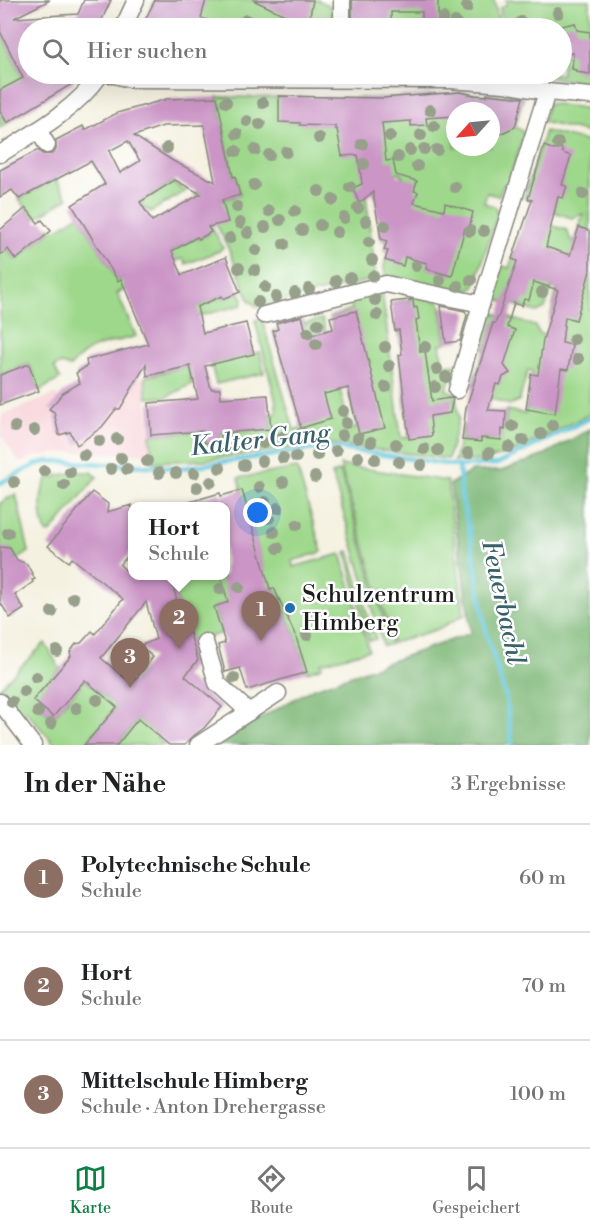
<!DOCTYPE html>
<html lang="de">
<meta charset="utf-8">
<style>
body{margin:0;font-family:"Libre Bodoni",serif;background:#f2f2f2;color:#202124}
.compass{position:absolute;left:446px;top:102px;width:54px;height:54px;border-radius:50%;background:#fff;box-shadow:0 6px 24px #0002;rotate:243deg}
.you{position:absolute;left:258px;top:513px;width:21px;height:21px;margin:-15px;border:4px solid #fff;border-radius:50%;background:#1a73e8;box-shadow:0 0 0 9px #1a73e833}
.badge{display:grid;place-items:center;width:39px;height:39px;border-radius:50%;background:#0b8043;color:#fff;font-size:20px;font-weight:700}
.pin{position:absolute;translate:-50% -50px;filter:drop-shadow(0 2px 3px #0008)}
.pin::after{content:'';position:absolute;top:32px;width:21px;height:18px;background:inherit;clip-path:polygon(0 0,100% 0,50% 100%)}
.popup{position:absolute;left:128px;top:502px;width:102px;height:78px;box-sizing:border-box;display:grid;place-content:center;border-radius:12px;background:#fff;filter:drop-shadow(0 2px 4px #0005);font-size:20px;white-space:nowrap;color:#757577}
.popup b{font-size:22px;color:#202124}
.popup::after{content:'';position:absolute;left:50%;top:100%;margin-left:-12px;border:12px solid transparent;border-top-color:#fff}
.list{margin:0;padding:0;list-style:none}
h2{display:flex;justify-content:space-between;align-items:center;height:78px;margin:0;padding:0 24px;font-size:26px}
h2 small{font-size:20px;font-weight:400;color:#757577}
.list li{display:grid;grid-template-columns:39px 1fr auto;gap:18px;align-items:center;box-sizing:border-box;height:108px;padding:0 24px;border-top:2px solid #e0e0e0}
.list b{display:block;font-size:22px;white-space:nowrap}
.list p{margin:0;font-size:20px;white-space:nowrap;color:#757577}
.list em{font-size:20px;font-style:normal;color:#757577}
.icon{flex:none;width:33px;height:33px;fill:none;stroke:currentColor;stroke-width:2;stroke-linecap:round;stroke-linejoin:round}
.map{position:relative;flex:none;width:590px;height:745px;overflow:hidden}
.search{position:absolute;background:#fff;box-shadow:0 6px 24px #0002;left:18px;right:18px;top:18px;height:66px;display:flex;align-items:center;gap:15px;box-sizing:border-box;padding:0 21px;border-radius:33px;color:#757577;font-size:22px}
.sheet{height:402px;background:#fff}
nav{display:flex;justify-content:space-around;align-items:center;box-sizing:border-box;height:84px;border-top:2px solid #e0e0e0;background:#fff;font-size:16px;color:#757577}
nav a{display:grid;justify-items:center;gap:3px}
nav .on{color:#0b8043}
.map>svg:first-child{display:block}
</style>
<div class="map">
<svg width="590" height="745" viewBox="0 0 590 745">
<rect width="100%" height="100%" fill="#fff"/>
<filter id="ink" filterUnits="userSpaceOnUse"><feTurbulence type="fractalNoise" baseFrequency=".0167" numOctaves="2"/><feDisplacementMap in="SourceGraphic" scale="12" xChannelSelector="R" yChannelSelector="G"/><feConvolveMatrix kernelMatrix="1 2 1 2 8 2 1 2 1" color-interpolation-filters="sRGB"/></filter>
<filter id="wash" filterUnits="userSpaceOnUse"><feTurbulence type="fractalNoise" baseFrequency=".008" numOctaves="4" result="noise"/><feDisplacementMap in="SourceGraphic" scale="24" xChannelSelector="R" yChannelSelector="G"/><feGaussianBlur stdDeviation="1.35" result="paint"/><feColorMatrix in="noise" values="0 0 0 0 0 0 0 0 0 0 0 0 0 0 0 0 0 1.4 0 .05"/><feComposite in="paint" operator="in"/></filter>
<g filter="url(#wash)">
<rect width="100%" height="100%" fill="#f4f1e0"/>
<polygon fill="#f7cfd4" points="87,366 94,390 145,377 151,454 74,452 39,455 20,463 1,436 2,415 55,394 58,398 69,389 80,384 76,373"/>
<g fill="#9ed88b" stroke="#5d7a54" stroke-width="1.5" fill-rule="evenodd">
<polygon points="155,0 318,0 332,7 331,28 142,28"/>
<polygon points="349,0 494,0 500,28 350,28"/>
<polygon points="505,0 590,0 590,83 520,74 562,74 562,28 503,28 500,8 507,4"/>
<polygon points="0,31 36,104 0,128"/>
<path d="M460 92 486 96 487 94 524 97 515 127 521 130 524 134 507 187 503 185 499 196 487 193 484 203 496 207 497 215 474 288 461 294 385 276 384 266 388 251 384 250 387 242 381 239 378 211 403 177 399 172 366 197 376 279 257 307 252 302H250C235 265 222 224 195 195L197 192 215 202 240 195 235 177H233L217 97 381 98ZM455 111H491V147H455Z"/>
<polygon points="548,103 590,109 590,133 543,122"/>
<polygon points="545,131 590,142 590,414 513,452 482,461 454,461 464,424 463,440 480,442 481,438 500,440 502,429 505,429 507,410 525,414 532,371 528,370 519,401 510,405 490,398 472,386 485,349 476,346 488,311 535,326 540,334 546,335 557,289 552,288 545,308 537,312 492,298 502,266 509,268 526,218 567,230 571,241 574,242 583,214 572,218 554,212 555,207 524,198"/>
<polygon points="56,179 68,198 35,219 19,199"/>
<polygon points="172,182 186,191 150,212 148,209 145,210 140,202"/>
<path d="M79 215 118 281 146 265 138 284 117 293 136 336C105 346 93 341 70 367L62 364 54 367 60 379 39 391 29 364 0 375V240L16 260 51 231 48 227 58 229Z"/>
<polygon points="205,215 223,247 219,251 186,264 184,259 174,261 169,253 197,237 199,239 210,233 202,216"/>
<polygon points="382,291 401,438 409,437 404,397 415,395 403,385 399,355 410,353 410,347 401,348 399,331 396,331 393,302 410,299 410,294 440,302 446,343 440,344 443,365 455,364 446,390 455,393 459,418 448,459 327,443 204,460 152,462 150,435 203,431 205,443 221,443 220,433 271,429 270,414 276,414 276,402 255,320 262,319 294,430 302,427 273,331 303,321 305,324 322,319 350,429 357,428 330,317 352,309 350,299"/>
<polygon points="240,292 243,299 242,305 195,317 192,309 222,296 223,298"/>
<polygon points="260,352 264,373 216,384 211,364"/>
<polygon points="188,366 192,384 166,397 147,398 145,377"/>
<polygon points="340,465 447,481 464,615 438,629 393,643"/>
<polygon points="297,468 322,552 292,561 293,567 341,554 369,650 321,663 322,667 307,672 296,637 274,588 214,607 222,633 193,642 183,622 170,576 221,576 223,581 264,569 238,478"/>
<polygon points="340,471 391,644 383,646 332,474"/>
<path d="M75 472H92L97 477 51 532 46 533C40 516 38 493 48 478Z"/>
<polygon points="16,494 29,552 17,560 11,550 0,549 0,503"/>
<polygon points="349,551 369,621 371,621 376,639 369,641 346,552"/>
<polygon points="45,643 60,669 33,701 53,717 85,680 117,707 84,745 55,745 25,710 17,716 0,692 0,687"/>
<polygon points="138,719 158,735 157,738 165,745 117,745"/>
</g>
<polygon fill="#7eb877" stroke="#4d6a4a" stroke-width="1.5" points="590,429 590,745 213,745 312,689 471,633 450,484 472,471 501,471 542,456"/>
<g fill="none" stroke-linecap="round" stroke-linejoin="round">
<g stroke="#5fc6dc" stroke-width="4.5">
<polyline points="459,466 461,495 471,538 486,632 506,698 512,745"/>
<polyline points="0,483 37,464 49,461 182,468 329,447 459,466 497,464 590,418"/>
</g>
</g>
<g id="blocks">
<g fill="#cb95c6" fill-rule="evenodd">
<polygon points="0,0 50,0 14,18 78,14 84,0 111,0 98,28 28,28 28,41 21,44 28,59 28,74 77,74 72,84 7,123 0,111 0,90 23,78 0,31"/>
<polygon points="155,0 206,0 201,18 226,27 226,28 141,28"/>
<polygon points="253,0 313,0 308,26"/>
<polygon points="352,0 438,0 438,28 422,28 422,12 391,12 391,28 352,28"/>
<polygon points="575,23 577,30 590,32 590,74 576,72 576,70 572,69 573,53 561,55 561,26"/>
<polygon points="460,92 475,95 487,96 487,94 523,98 515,127 491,138 491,111 455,111 455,116 426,118 427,125 411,126 411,121 382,123 386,161 393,160 396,175 417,181 414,191 418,192 414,203 444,210 445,203 473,212 469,229 465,228 452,276 426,269 427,263 405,257 403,266 385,260 388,251 384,250 387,241 381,239 373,192 359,203 353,188 362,184 358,155 342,156 337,129 335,129 335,126 300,125 300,123 279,122 279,96 382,98"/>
<path d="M217 97 233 177 235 176 240 195 222 200 228 222 208 227 211 232 199 239 197 237 172 251 182 275 226 257 240 292 223 299 222 296 197 307 203 333 246 323 254 354 205 366 211 389H220L221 398 268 395 271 429 220 433 221 442 204 443 203 431 151 435 149 403 198 399 190 366 147 376 146 364 120 409H116L102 427 77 445 70 432 59 435 54 412 49 409 63 393 80 383 76 373 87 366 86 360 148 344 121 279 118 281 72 205 105 184 91 161 19 199 12 190 0 197V170L38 150 42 154H52L56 150V140L83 126 85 130 117 113 167 99ZM204 125 215 182 173 161 134 136 163 126ZM128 141 140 161 120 173 109 151ZM175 180 201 194 152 221 140 202Z"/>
<polygon points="544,146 554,150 561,148 563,153 571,156 562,185 567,186 563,198 558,197 546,247 570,255 579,227 590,231 590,271 585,289 576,320 565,317 562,343 572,345 568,370 561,369 555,414 526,409 531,374 538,375 543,340 558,290 534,282 529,300 524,299 522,306 514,303 507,327 515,330 504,365 510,373 503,377 500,385 496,384 488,410 506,411 505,430 502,429 501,440 481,438 481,442 462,440 466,408 493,323 495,323 499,315 517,261 512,259 532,200 528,199"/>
<polygon points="26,208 38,223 42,220 51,231 16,260 8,249 0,255 0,230"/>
<polygon points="409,300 413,300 414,308 417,307 419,319 416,320 420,352 425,351 432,401 450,398 453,399 450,413 430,416 432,436 409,439 399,355 402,354 399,330 395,331 391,302"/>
<polygon points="441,306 465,311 467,315 460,341 446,343"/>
<polygon points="356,311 385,428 359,434 348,388 324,394 331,419 301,428 273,331 278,329 276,323 302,316 307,336 333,329 330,317"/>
<polygon points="29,364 39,391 0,405 0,375"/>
<polygon points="242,490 270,589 274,588 296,637 307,672 247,690 240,668 225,672 218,645 225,643 214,607 228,602 221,576 225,576 225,507 187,507 186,503 220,493 221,496"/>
<path d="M92 492 108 504 107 512 132 505V551L120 565 132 576H170L183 622 188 632 189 631 198 660 185 676 222 707 204 728 192 737 185 745H169L138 719 117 745H84L117 707 85 680 53 717 33 700 71 656 70 652 76 644 81 643 92 631 95 634 123 599 72 558 69 562 48 546ZM146 602 156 639 140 646 153 657 132 684 101 658Z"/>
<polygon points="0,547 10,548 17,560 27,564 35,579 32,580 33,582 15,595 24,609 10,618 0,602"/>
</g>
</g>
</g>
<g filter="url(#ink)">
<use href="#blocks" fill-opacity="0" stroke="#88867e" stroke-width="1.5"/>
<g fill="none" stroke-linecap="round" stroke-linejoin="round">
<g stroke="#88867e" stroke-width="19">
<g id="minor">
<polyline points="123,28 136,0"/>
<polyline points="342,28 342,0"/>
<polyline points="111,74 130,79 450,80 504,84 547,92 590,96"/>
<polyline points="38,130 47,145"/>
<path d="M0 154C37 131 75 110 101 74"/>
<polyline points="264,315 386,284 481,304"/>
<polyline points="457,390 481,304 547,92"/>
<polyline points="205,642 217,683 249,712"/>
<polyline points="0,702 33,745"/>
<polyline points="198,745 278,693"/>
</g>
</g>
<use href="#minor" stroke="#fff" stroke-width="16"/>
</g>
<g fill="#96a08a">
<circle cx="467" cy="7" r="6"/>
<circle cx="558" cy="13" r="6"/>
<circle cx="443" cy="18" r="6"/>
<circle cx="246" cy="20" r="6"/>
<circle cx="285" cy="22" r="6"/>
<circle cx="455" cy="22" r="6"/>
<circle cx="521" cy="22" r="6"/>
<circle cx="226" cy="102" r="6"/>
<circle cx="263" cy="103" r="6"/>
<circle cx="430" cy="110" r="6"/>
<circle cx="247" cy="121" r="6"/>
<circle cx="260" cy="124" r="6"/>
<circle cx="434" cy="126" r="6"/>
<circle cx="237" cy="134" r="6"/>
<circle cx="421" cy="135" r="6"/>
<circle cx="390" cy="136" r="6"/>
<circle cx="319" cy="138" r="6"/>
<circle cx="558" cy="143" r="6"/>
<circle cx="362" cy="144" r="6"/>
<circle cx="167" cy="148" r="6"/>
<circle cx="424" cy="149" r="6"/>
<circle cx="255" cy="150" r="6"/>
<circle cx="410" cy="150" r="6"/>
<circle cx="437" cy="150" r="6"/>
<circle cx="236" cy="151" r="6"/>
<circle cx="286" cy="152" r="6"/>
<circle cx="269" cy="155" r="6"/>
<circle cx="398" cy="157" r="6"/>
<circle cx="364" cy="164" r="6"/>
<circle cx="417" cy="166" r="6"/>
<circle cx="254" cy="185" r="6"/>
<circle cx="350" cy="187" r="6"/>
<circle cx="455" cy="187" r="6"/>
<circle cx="319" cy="191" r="6"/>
<circle cx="583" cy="194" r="6"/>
<circle cx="333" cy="200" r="6"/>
<circle cx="237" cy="207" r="6"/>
<circle cx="358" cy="208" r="6"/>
<circle cx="269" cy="211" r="6"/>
<circle cx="295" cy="211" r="6"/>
<circle cx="344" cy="218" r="6"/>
<circle cx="280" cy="220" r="6"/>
<circle cx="366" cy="221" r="6"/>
<circle cx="240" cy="223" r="6"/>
<circle cx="320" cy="225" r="6"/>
<circle cx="385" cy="226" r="6"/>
<circle cx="265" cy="227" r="6"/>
<circle cx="302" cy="230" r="6"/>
<circle cx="470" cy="231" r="6"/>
<circle cx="484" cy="231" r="6"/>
<circle cx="337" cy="232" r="6"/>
<circle cx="248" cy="233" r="6"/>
<circle cx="230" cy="238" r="6"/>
<circle cx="369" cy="242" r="6"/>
<circle cx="284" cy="244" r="6"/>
<circle cx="256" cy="250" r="6"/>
<circle cx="372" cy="260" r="6"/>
<circle cx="416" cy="266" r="6"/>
<circle cx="239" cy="268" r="6"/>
<circle cx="255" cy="270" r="6"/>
<circle cx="373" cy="276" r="6"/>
<circle cx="350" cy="278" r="6"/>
<circle cx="440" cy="280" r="6"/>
<circle cx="471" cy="280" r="6"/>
<circle cx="336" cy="281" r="6"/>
<circle cx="458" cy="286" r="6"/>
<circle cx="265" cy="287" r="6"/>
<circle cx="309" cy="289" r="6"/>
<circle cx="542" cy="292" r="6"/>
<circle cx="295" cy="293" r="6"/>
<circle cx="276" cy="297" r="6"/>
<circle cx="375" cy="300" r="6"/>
<circle cx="258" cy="302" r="6"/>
<circle cx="377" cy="315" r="6"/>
<circle cx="318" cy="324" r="6"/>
<circle cx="308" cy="333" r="6"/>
<circle cx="574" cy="339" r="6"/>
<circle cx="316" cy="344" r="6"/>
<circle cx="385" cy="347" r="6"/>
<circle cx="425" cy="347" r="6"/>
<circle cx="578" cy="359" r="6"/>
<circle cx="389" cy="366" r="6"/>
<circle cx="437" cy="369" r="6"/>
<circle cx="446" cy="377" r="6"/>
<circle cx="386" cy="387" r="6"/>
<circle cx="435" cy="387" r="6"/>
<circle cx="343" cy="411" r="6"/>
<circle cx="346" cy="423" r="6"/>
<circle cx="553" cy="425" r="6"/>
<circle cx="513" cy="426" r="6"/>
<circle cx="15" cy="427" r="6"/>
<circle cx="34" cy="430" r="6"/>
<circle cx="302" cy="433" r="6"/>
<circle cx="541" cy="434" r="6"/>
<circle cx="342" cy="435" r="6"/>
<circle cx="282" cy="437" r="6"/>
<circle cx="358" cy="438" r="6"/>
<circle cx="117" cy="439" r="6"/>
<circle cx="523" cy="440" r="6"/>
<circle cx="99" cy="441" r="6"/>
<circle cx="316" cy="441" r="6"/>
<circle cx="371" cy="442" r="6"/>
<circle cx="263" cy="443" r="6"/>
<circle cx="396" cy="444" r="6"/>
<circle cx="509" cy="447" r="6"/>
<circle cx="424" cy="449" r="6"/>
<circle cx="438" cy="450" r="6"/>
<circle cx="336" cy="451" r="6"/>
<circle cx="468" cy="453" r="6"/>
<circle cx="489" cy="453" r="6"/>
<circle cx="84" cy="455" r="6"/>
<circle cx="317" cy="455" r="6"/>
<circle cx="296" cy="457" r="6"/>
<circle cx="358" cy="457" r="6"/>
<circle cx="121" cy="458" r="6"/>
<circle cx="283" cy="458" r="6"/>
<circle cx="375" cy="459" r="6"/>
<circle cx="147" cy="461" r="6"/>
<circle cx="262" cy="461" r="6"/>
<circle cx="399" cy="462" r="6"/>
<circle cx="244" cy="465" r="6"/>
<circle cx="421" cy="465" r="6"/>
<circle cx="220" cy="468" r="6"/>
<circle cx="111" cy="469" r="6"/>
<circle cx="127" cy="469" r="6"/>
<circle cx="44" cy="471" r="6"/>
<circle cx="70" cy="472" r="6"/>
<circle cx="159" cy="473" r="6"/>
<circle cx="176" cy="473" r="6"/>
<circle cx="194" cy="473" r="6"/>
<circle cx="315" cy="477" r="6"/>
<circle cx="14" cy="482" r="6"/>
<circle cx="211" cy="482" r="6"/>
<circle cx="283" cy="482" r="6"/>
<circle cx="64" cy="485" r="6"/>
<circle cx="197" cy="487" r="6"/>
<circle cx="259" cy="487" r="6"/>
<circle cx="265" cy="502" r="6"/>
<circle cx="278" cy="508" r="6"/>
<circle cx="269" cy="518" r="6"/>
<circle cx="297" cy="525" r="6"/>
<circle cx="274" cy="532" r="6"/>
<circle cx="8" cy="533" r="6"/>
<circle cx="278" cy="548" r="6"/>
<circle cx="239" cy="587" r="6"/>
<circle cx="220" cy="589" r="6"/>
<circle cx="73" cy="598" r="6"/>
<circle cx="52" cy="612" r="6"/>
<circle cx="186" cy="612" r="6"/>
<circle cx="307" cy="635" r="6"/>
<circle cx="129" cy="650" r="6"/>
<circle cx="57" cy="651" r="6"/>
<circle cx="36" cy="677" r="6"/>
<circle cx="234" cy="678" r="6"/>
<circle cx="24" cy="691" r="6"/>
<circle cx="97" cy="700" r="6"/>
<circle cx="12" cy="702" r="6"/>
<circle cx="76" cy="708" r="6"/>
<circle cx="38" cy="712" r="6"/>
<circle cx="51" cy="724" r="6"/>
</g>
</g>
<circle fill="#1f6fb2" stroke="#fff" stroke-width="2" cx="290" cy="608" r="6"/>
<g text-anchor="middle" stroke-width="5" stroke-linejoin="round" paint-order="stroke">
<g font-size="24" fill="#1c1c1c" stroke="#fff" text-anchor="start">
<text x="302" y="602">Schulzentrum<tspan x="302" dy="28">Himberg</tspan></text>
</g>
<g font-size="26" font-style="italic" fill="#376069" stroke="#fff">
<text transform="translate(260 439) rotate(-6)" y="9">Kalter Gang</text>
<text transform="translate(504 602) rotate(78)" y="9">Feuerbachl</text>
</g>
</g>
</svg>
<svg class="compass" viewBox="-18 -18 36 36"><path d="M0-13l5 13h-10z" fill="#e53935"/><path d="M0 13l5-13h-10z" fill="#757577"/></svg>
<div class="you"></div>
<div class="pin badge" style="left:261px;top:641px;background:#8d6e63">1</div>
<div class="pin badge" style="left:179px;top:649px;background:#8d6e63">2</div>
<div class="popup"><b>Hort</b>Schule</div>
<div class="pin badge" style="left:130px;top:688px;background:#8d6e63">3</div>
<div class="search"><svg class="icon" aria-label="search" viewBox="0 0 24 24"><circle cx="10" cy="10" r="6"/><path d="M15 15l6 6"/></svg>Hier suchen</div>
</div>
<section class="sheet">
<h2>In der Nähe<small>3 Ergebnisse</small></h2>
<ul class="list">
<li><span class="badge" style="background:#8d6e63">1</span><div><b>Polytechnische Schule</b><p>Schule</p></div><em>60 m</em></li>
<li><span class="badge" style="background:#8d6e63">2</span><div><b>Hort</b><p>Schule</p></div><em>70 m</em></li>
<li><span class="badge" style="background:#8d6e63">3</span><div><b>Mittelschule Himberg</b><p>Schule · Anton Drehergasse</p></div><em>100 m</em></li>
</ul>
</section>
<nav>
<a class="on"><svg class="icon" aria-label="map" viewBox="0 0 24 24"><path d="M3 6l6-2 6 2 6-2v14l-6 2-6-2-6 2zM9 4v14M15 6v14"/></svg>Karte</a>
<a><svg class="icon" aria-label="directions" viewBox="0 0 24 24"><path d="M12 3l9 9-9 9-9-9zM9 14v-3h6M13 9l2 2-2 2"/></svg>Route</a>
<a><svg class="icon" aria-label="saved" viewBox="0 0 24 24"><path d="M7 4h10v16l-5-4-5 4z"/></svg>Gespeichert</a>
</nav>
